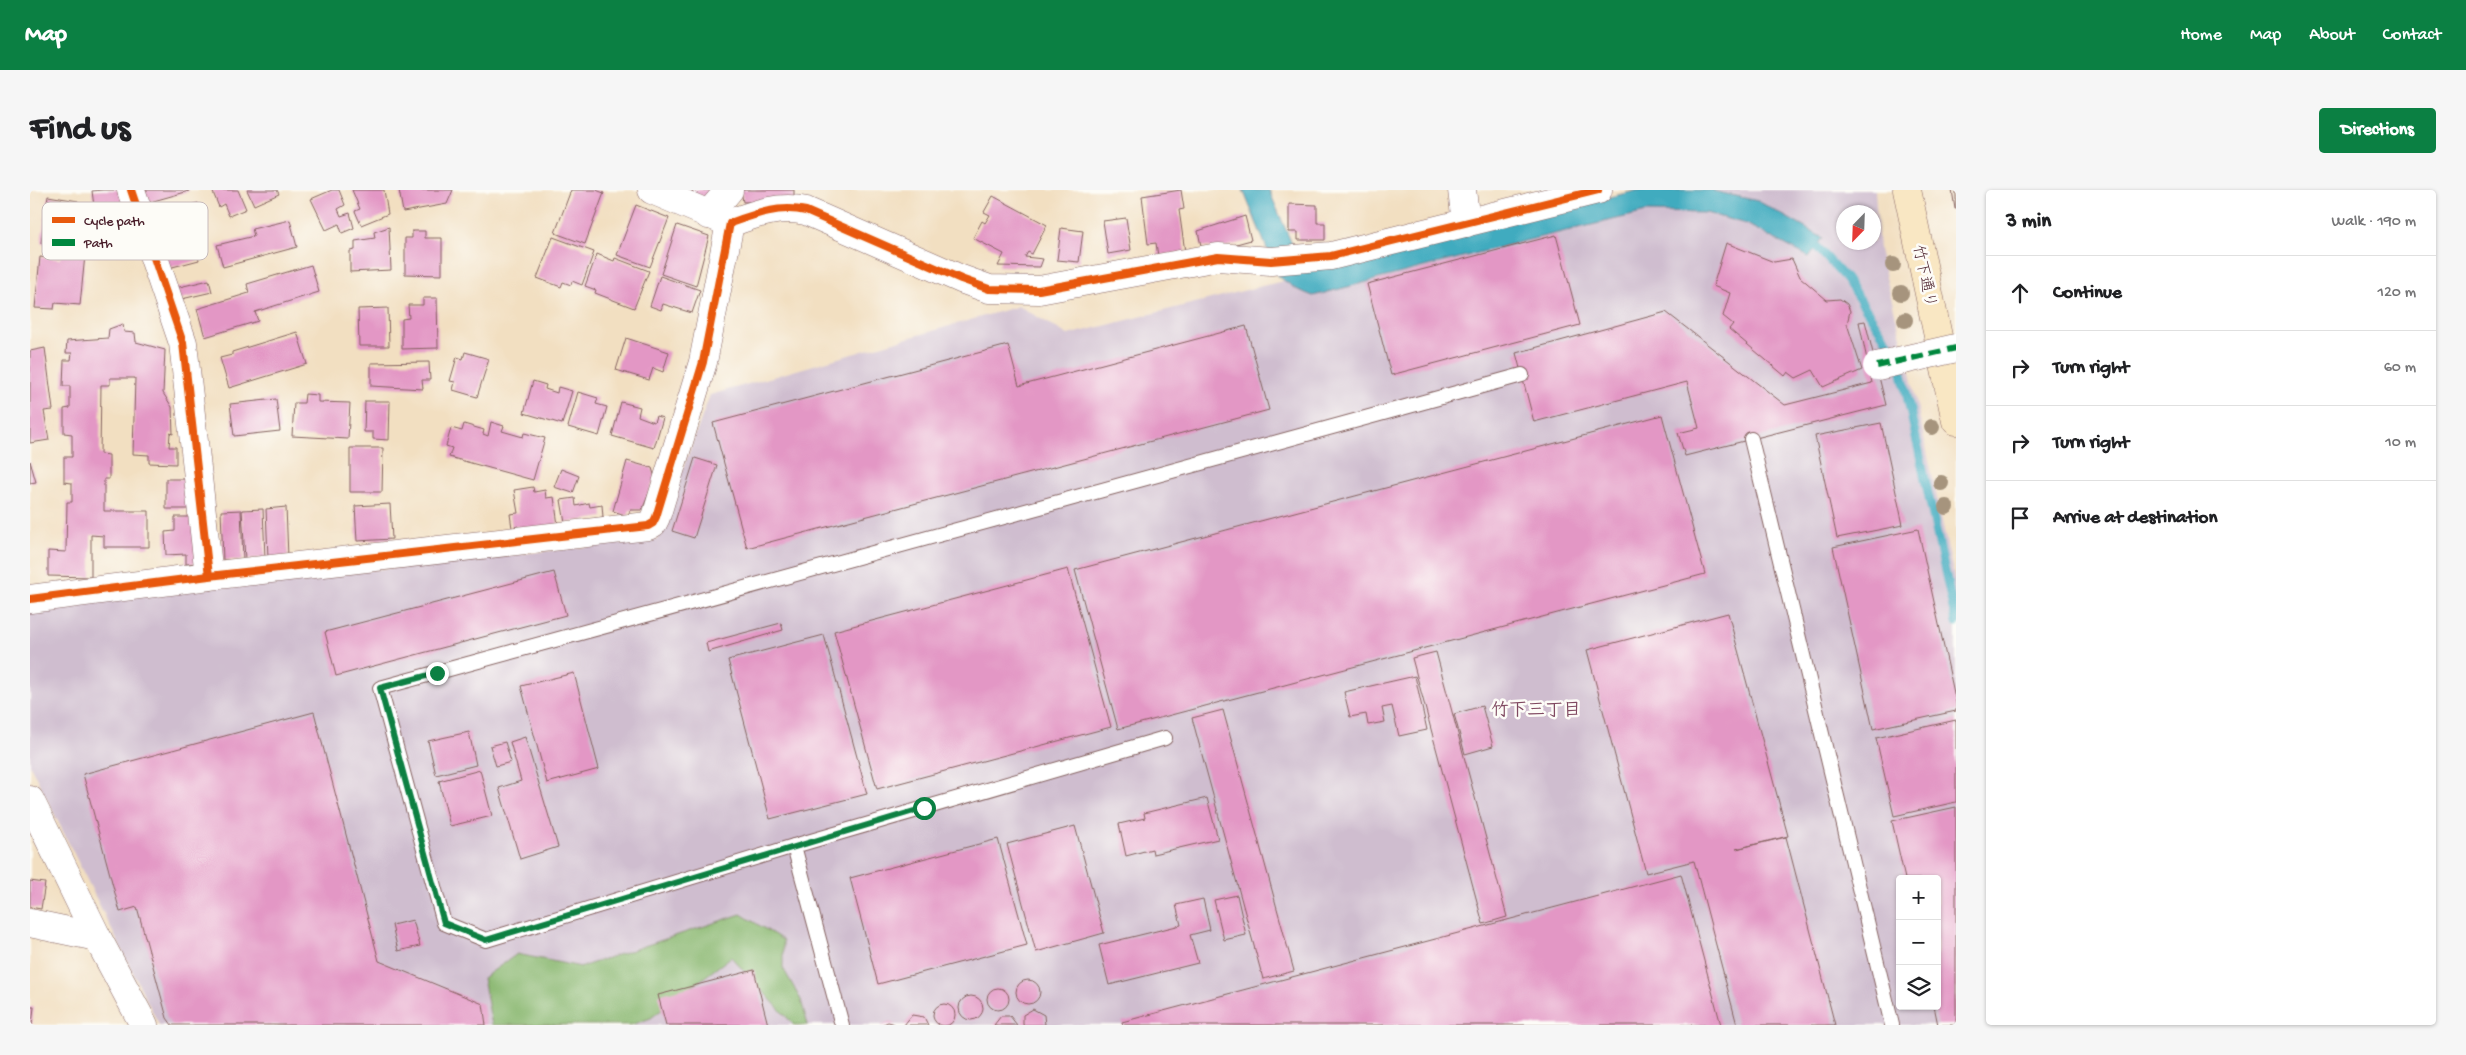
<!DOCTYPE html>
<meta charset="utf-8">
<style>
body{margin:0;font-family:"Gochi Hand","Klee One",sans-serif;background:#f6f6f6;color:#202124}
.controls{position:absolute;right:15px;bottom:15px;display:grid;overflow:hidden;border-radius:5px;box-shadow:0 1px 4px #0004}
.controls button{width:45px;height:45px;display:grid;place-items:center;padding:0;border:0;border-bottom:1px solid #e0e0e0;background:#fff;color:#202124;font:25px sans-serif}
.compass{position:absolute;left:1806px;top:15px;width:45px;height:45px;border-radius:50%;background:#fff;box-shadow:0 1px 4px #0004;rotate:203deg}
.stop{position:absolute;width:15px;height:15px;margin:-11px;border:4px solid #0b8043;border-radius:50%;background:#fff}
.stop.end{background:#0b8043;border-color:#fff;box-shadow:0 1px 5px #0008}
.list{margin:0;padding:0;list-style:none}
h2{display:flex;justify-content:space-between;align-items:center;height:65px;margin:0;padding:0 20px;font-size:21px}
h2 small{font-size:16px;font-weight:400;color:#757577}
.list li{display:grid;grid-template-columns:32px 1fr auto;gap:15px;align-items:center;box-sizing:border-box;height:75px;padding:0 20px;border-top:1px solid #e0e0e0}
.list b{display:block;font-size:19px;white-space:nowrap}
.list em{font-size:16px;font-style:normal;color:#757577}
.icon{flex:none;width:28px;height:28px;fill:none;stroke:currentColor;stroke-width:2;stroke-linecap:round;stroke-linejoin:round}
.map{position:relative;flex:none;width:1926px;height:835px;overflow:hidden;border-radius:5px}
header{display:flex;align-items:center;gap:30px;box-sizing:border-box;height:70px;padding:0 25px;background:#0b8043;color:#fff}
header strong{font-size:24px}
nav{display:flex;gap:28px;margin-inline-start:auto;font-size:18px}
.intro{display:flex;align-items:center;justify-content:space-between;box-sizing:border-box;height:120px;padding:0 30px}
h1{margin:0;font-size:35px}
.button{padding:12px 22px;border-radius:5px;background:#0b8043;color:#fff;font-size:18px;font-weight:700}
main{display:flex;gap:30px;padding:0 30px}
aside{flex:1;background:#fff;border-radius:5px;box-shadow:0 1px 4px #0004}
.map>svg:first-child{display:block}
</style>
<header>
<strong>Map</strong>
<nav><a>Home</a><a>Map</a><a>About</a><a>Contact</a></nav>
</header>
<div class="intro"><h1>Find us</h1><a class="button">Directions</a></div>
<main>
<div class="map">
<svg width="1926" height="835" viewBox="0 0 1926 835">
<rect width="100%" height="100%" fill="#fdfcf7"/>
<filter id="ink" filterUnits="userSpaceOnUse"><feTurbulence type="fractalNoise" baseFrequency=".02" numOctaves="2"/><feDisplacementMap in="SourceGraphic" scale="10" xChannelSelector="R" yChannelSelector="G"/><feConvolveMatrix kernelMatrix="1 2 1 2 8 2 1 2 1" color-interpolation-filters="sRGB"/></filter>
<filter id="wash" filterUnits="userSpaceOnUse"><feTurbulence type="fractalNoise" baseFrequency=".0096" numOctaves="4" result="noise"/><feDisplacementMap in="SourceGraphic" scale="20" xChannelSelector="R" yChannelSelector="G"/><feGaussianBlur stdDeviation="1.12" result="paint"/><feColorMatrix in="noise" values="0 0 0 0 0 0 0 0 0 0 0 0 0 0 0 0 0 1.4 0 .05"/><feComposite in="paint" operator="in"/></filter>
<g filter="url(#wash)">
<rect width="100%" height="100%" fill="#f2dfc1"/>
<path fill="#cfbdcf" fill-rule="evenodd" d="M1614 0H1845L1849 60 1879 178 1926 396V835H129L0 575V417L627 349 680 205 989 116 1038 145ZM1814 22H1844V52H1814ZM1870 689H1907V816H1870Z"/>
<polygon fill="#8ab871" stroke="#6a6c4e" points="711,724 753,750 753,778 771,810 778,835 764,835 701,767 621,828 601,835 462,835 453,788 487,764 551,777"/>
<polygon fill="#40abbf" stroke="#456575" points="1213,0 1239,0 1265,61 1481,30 1609,0 1679,0 1728,11 1793,48 1779,67 1716,34 1676,23 1616,22 1486,53 1283,106 1266,99 1248,86"/>
<g fill="none" stroke-linecap="round" stroke-linejoin="round">
<polyline stroke="#40abbf" stroke-width="9" points="1777,52 1787,57 1816,89 1869,169 1926,432"/>
</g>
<g id="blocks">
<g fill="#e397c5">
<polygon points="73,0 90,0 103,50 69,54 62,1"/>
<polygon points="103,0 159,0 159,1 113,14"/>
<polygon points="182,0 208,0 216,19 199,26 194,14 189,17"/>
<polygon points="217,0 247,0 249,4 224,15"/>
<polygon points="302,0 309,0 315,15 308,19 311,26 320,23 324,38 312,43 309,34 296,40 281,9"/>
<polygon points="322,0 354,0 358,24 331,35 325,21 330,19"/>
<polygon points="369,0 423,0 417,14 373,22"/>
<polygon points="541,0 566,0 574,3 555,54 525,43"/>
<polygon points="663,0 685,0 678,16 660,8"/>
<polygon points="711,0 764,0 764,10 713,12"/>
<polygon points="1151,0 1154,19 1149,20 1155,62 1128,66 1126,53 1118,54 1112,6"/>
<polygon points="1922,0 1926,0 1926,19 1925,19"/>
<polygon points="18,6 48,11 42,57 11,53"/>
<polygon points="963,6 1017,35 1002,64 998,62 995,67 1013,69 1010,77 968,76 974,64 943,48 952,31 955,33 960,25 954,22"/>
<polygon points="168,13 171,24 167,25 176,62 168,65 169,70 131,80 115,28"/>
<polygon points="1259,14 1287,15 1287,33 1295,33 1295,50 1268,50 1268,42 1259,42"/>
<polygon points="606,15 639,28 620,77 587,65"/>
<polygon points="1215,26 1221,50 1188,59 1171,56 1168,41"/>
<polygon points="1096,28 1101,60 1078,64 1073,31"/>
<polygon points="260,30 267,57 193,77 187,55 224,46 222,39"/>
<polygon points="647,35 679,46 666,96 631,84"/>
<polygon points="359,37 361,80 320,82 320,61 325,60 325,51 345,48 344,42"/>
<polygon points="1031,38 1053,41 1049,72 1027,70"/>
<polygon points="382,41 395,41 395,48 412,48 412,85 375,84 375,48 382,48"/>
<polygon points="1526,45 1550,135 1361,185 1337,94"/>
<polygon points="523,47 564,62 552,95 542,91 541,95 533,92 531,97 507,88"/>
<polygon points="1696,53 1744,72 1762,69 1770,87 1797,110 1810,109 1817,114 1820,121 1817,134 1832,180 1793,197 1783,180 1766,188 1758,182 1755,186 1699,139 1703,134 1693,126 1700,103 1683,96"/>
<polygon points="31,63 55,65 50,115 25,113 24,119 5,118 10,67 30,69"/>
<polygon points="567,64 584,71 585,68 619,81 604,118 565,103 566,100 555,96"/>
<polygon points="281,75 289,102 225,122 228,131 175,147 167,119 219,103 217,94"/>
<polygon points="630,86 670,100 662,123 633,114 631,120 620,116"/>
<polygon points="179,90 182,102 143,111 141,99"/>
<polygon points="393,108 407,108 408,158 372,159 372,129 379,128 378,115 393,115"/>
<polygon points="358,118 359,156 329,156 328,119"/>
<polygon points="1636,122 1755,215 1842,193 1829,132 1835,131 1856,215 1655,266 1648,243 1669,238 1657,192 1504,232 1486,163"/>
<polygon points="93,134 94,142 105,143 106,152 135,160 133,203 142,217 143,244 140,243 139,257 146,257 146,274 119,273 119,265 103,264 105,188 80,188 80,195 71,195 70,264 79,265 79,289 74,289 74,321 119,321 119,357 74,357 74,346 61,345 61,387 18,386 18,361 36,362 37,312 42,312 42,293 34,292 34,267 42,267 42,244 34,243 34,219 40,218 40,196 33,196 34,170 41,170 42,163 36,163 37,151 78,148 79,139"/>
<polygon points="1216,136 1239,220 717,358 683,233 978,155 989,196"/>
<polygon points="267,142 277,174 199,198 190,168 202,165 202,162"/>
<polygon points="596,148 639,162 633,182 623,178 619,190 586,180"/>
<polygon points="15,158 23,220 14,221 19,250 0,253 0,161"/>
<polygon points="435,162 459,169 447,207 423,200 425,192 420,191 427,167 433,169"/>
<polygon points="399,172 400,190 392,190 393,199 341,196 341,173"/>
<polygon points="503,191 516,195 515,199 527,203 528,197 542,201 532,234 494,223"/>
<polygon points="548,202 568,208 566,214 577,217 569,246 538,237"/>
<polygon points="275,204 288,205 288,212 320,213 318,249 262,246 264,213 274,213"/>
<polygon points="246,209 250,241 204,246 200,214"/>
<polygon points="335,211 360,211 359,250 343,249 343,242 334,242"/>
<polygon points="591,212 610,217 608,226 624,232 626,226 633,228 624,258 582,246"/>
<polygon points="1632,225 1675,384 1088,539 1045,380"/>
<polygon points="461,232 474,236 472,241 493,247 494,243 515,248 503,290 419,267 422,258 416,256 421,238 432,241 434,234 454,240 453,244 458,246"/>
<polygon points="1851,233 1873,335 1807,348 1785,246"/>
<polygon points="320,258 353,258 352,302 320,302"/>
<polygon points="665,268 687,275 664,348 642,341"/>
<polygon points="0,271 6,292 0,293"/>
<polygon points="597,271 622,278 625,288 612,320 600,320 598,326 583,321"/>
<polygon points="531,279 549,286 543,303 524,297"/>
<polygon points="136,289 163,289 162,319 136,319"/>
<polygon points="503,297 504,302 515,300 516,308 524,307 528,335 488,341 488,336 482,338 480,324 488,323 484,300"/>
<polygon points="545,308 546,316 559,313 560,317 572,315 573,327 535,333 531,310"/>
<polygon points="360,314 362,349 327,351 325,316"/>
<polygon points="256,317 258,367 238,368 236,319"/>
<polygon points="233,319 235,368 215,369 212,320"/>
<polygon points="211,320 213,370 193,370 191,321"/>
<polygon points="145,327 168,327 170,373 156,374 156,364 136,365 135,342 145,341"/>
<polygon points="1888,339 1926,512 1926,521 1843,539 1803,357"/>
<polygon points="1038,379 1081,537 847,599 804,441"/>
<polygon points="524,382 536,425 306,486 295,442"/>
<polygon points="1698,423 1758,646 1706,659 1756,647 1805,835 1707,835 1664,671 1616,683 1557,460"/>
<polygon points="751,433 753,440 678,462 676,453"/>
<polygon points="794,445 837,604 740,629 698,470"/>
<polygon points="1406,462 1477,727 1453,734 1382,468"/>
<polygon points="544,483 569,579 517,593 491,496"/>
<polygon points="1385,486 1397,540 1369,546 1362,516 1352,518 1355,532 1338,535 1336,524 1320,527 1314,502"/>
<polygon points="1452,516 1463,556 1435,564 1424,524"/>
<polygon points="1193,520 1264,781 1233,789 1162,528"/>
<polygon points="284,522 349,771 453,814 456,835 142,835 137,828 107,717 90,722 53,584"/>
<polygon points="1926,530 1926,612 1864,626 1846,548"/>
<polygon points="439,542 446,575 406,585 398,551"/>
<polygon points="495,547 528,657 490,669 469,598 491,591 480,552"/>
<polygon points="475,552 481,572 466,576 460,556"/>
<polygon points="450,580 462,626 420,636 409,591"/>
<polygon points="1177,608 1188,649 1123,664 1122,659 1096,666 1089,634 1115,628 1114,623"/>
<polygon points="1926,617 1926,835 1908,835 1904,816 1907,816 1907,689 1875,689 1862,631"/>
<polygon points="1045,636 1074,743 1006,762 977,654"/>
<polygon points="968,649 997,755 848,794 820,688"/>
<polygon points="1651,684 1691,835 1093,835 1092,832"/>
<polygon points="0,691 15,693 11,719 0,717"/>
<polygon points="1207,705 1216,745 1194,750 1184,710"/>
<polygon points="1173,709 1180,740 1160,745 1168,773 1079,795 1069,755 1151,735 1146,715"/>
<polygon points="383,730 390,756 368,761 362,735"/>
<polygon points="724,780 738,835 636,835 628,805"/>
<circle cx="998" cy="802" r="12"/>
<circle cx="968" cy="809" r="11"/>
<circle cx="941" cy="818" r="12"/>
<circle cx="914" cy="825" r="11"/>
<polygon points="0,817 4,817 2,835 0,835"/>
<polygon points="1003,819 1014,825 1015,835 993,835 993,825"/>
<polygon points="882,825 894,827 898,835 874,835"/>
<polygon points="971,826 980,826 987,835 964,835"/>
<polygon points="858,832 862,833 866,835 851,835"/>
</g>
</g>
</g>
<g filter="url(#ink)">
<use href="#blocks" fill-opacity="0" stroke="#856260" stroke-width="1"/>
<g fill="none" stroke-linecap="round" stroke-linejoin="round">
<g stroke="#856260" stroke-width="16">
<g id="lane">
<polyline points="1721,249 1862,835"/>
<polyline points="764,656 1135,548"/>
<polyline points="812,835 764,656 456,750 414,733 350,498 1492,185"/>
</g>
</g>
<g stroke="#856260" stroke-width="29">
<g id="street">
<polyline points="101,0 153,153 179,386"/>
<polyline points="622,0 700,33"/>
<polyline points="1432,0 1436,33"/>
<polyline points="678,25 699,0"/>
<path d="M0 409 179 386 618 336 623 333 626 327 673 172 700 33C725 24 749 15 776 21L931 89 959 99 1009 100 1188 67 1241 71 1301 66 1568 0"/>
<polyline points="0,610 67,747 114,835"/>
<polyline points="0,733 67,747"/>
</g>
</g>
<g stroke="#856260" stroke-width="29">
<polyline id="secondary" points="1877,0 1926,231"/>
</g>
<use href="#lane" stroke="#fff" stroke-width="14"/>
<use href="#street" stroke="#fff" stroke-width="28"/>
<use href="#secondary" stroke="#f9e7c3" stroke-width="28"/>
<g stroke="#856260" stroke-width="29" stroke-linecap="butt">
<polyline id="street-bridge" points="1847,176 1926,158"/>
</g>
<use href="#street-bridge" stroke="#fff" stroke-width="28"/>
<polyline stroke="#00873e" stroke-width="6" stroke-dasharray="12 6" stroke-linecap="butt" points="1847,176 1926,158"/>
<g stroke="#fdfcf7" stroke-width="11">
<g id="cycleway">
<polyline points="101,0 153,153 179,386"/>
<path d="M0 409 179 386 618 336 623 333 626 327 673 172 700 33C725 24 749 15 776 21L931 89 959 99 1009 100 1188 67 1241 71 1301 66 1568 0"/>
</g>
</g>
<use href="#cycleway" stroke="#e8590c" stroke-width="8"/>
</g>
<g fill="#a6947d">
<circle cx="1863" cy="75" r="8"/>
<circle cx="1871" cy="103" r="8"/>
<circle cx="1875" cy="130" r="8"/>
<circle cx="1902" cy="237" r="8"/>
<circle cx="1911" cy="293" r="8"/>
<circle cx="1916" cy="317" r="8"/>
</g>
</g>
<g fill="none" stroke-linecap="round" stroke-linejoin="round" filter="url(#ink)">
<polyline stroke="#0b8043" stroke-width="6" points="407,483 350,498 414,733 456,750 894,618"/>
</g>
<g text-anchor="middle" stroke-width="5" stroke-linejoin="round" paint-order="stroke">
<g font-size="16" fill="#4a1f2b" stroke="#fdfcf7">
<text transform="translate(1896 86) rotate(78)" y="6">竹下通り</text>
</g>
<g font-size="18" font-weight="bold" fill="#804961" stroke="#fdfcf7">
<text x="1506" y="525">竹下三丁目</text>
</g>
</g>
<rect x="12" y="12" width="166" height="58" rx="8" fill="#fdfcf7" stroke="#c7baba" stroke-width="1"/>
<rect x="22" y="27" width="23" height="6" fill="#e8590c"/>
<rect x="22" y="49" width="23" height="7" fill="#00873e"/>
<g font-size="14" fill="#4a1f2b">
<text x="54" y="35">Cycle path</text>
<text x="54" y="57">Path</text>
</g>
</svg>
<div class="controls">
<button>+</button>
<button>−</button>
<button><svg class="icon" aria-label="layers" viewBox="0 0 24 24"><path d="M12 4l9 5-9 5-9-5zM3 14l9 5 9-5"/></svg></button>
</div>
<svg class="compass" viewBox="-18 -18 36 36"><path d="M0-13l5 13h-10z" fill="#e53935"/><path d="M0 13l5-13h-10z" fill="#757577"/></svg>
<div class="stop" style="left:894px;top:618px"></div>
<div class="stop end" style="left:407px;top:483px"></div>
</div>
<aside>
<h2>3 min<small>Walk · 190 m</small></h2>
<ul class="list">
<li><svg class="icon" aria-label="ahead" viewBox="0 0 24 24"><path d="M12 20V5M6 11l6-6 6 6"/></svg><div><b>Continue</b></div><em>120 m</em></li>
<li><svg class="icon" aria-label="right" viewBox="0 0 24 24"><path d="M7 20v-9h11M14 6l5 5-5 5"/></svg><div><b>Turn right</b></div><em>60 m</em></li>
<li><svg class="icon" aria-label="right" viewBox="0 0 24 24"><path d="M7 20v-9h11M14 6l5 5-5 5"/></svg><div><b>Turn right</b></div><em>10 m</em></li>
<li><svg class="icon" aria-label="arrive" viewBox="0 0 24 24"><path d="M6 21V4h12l-3 4 3 4H6"/></svg><div><b>Arrive at destination</b></div></li>
</ul>
</aside>
</main>
